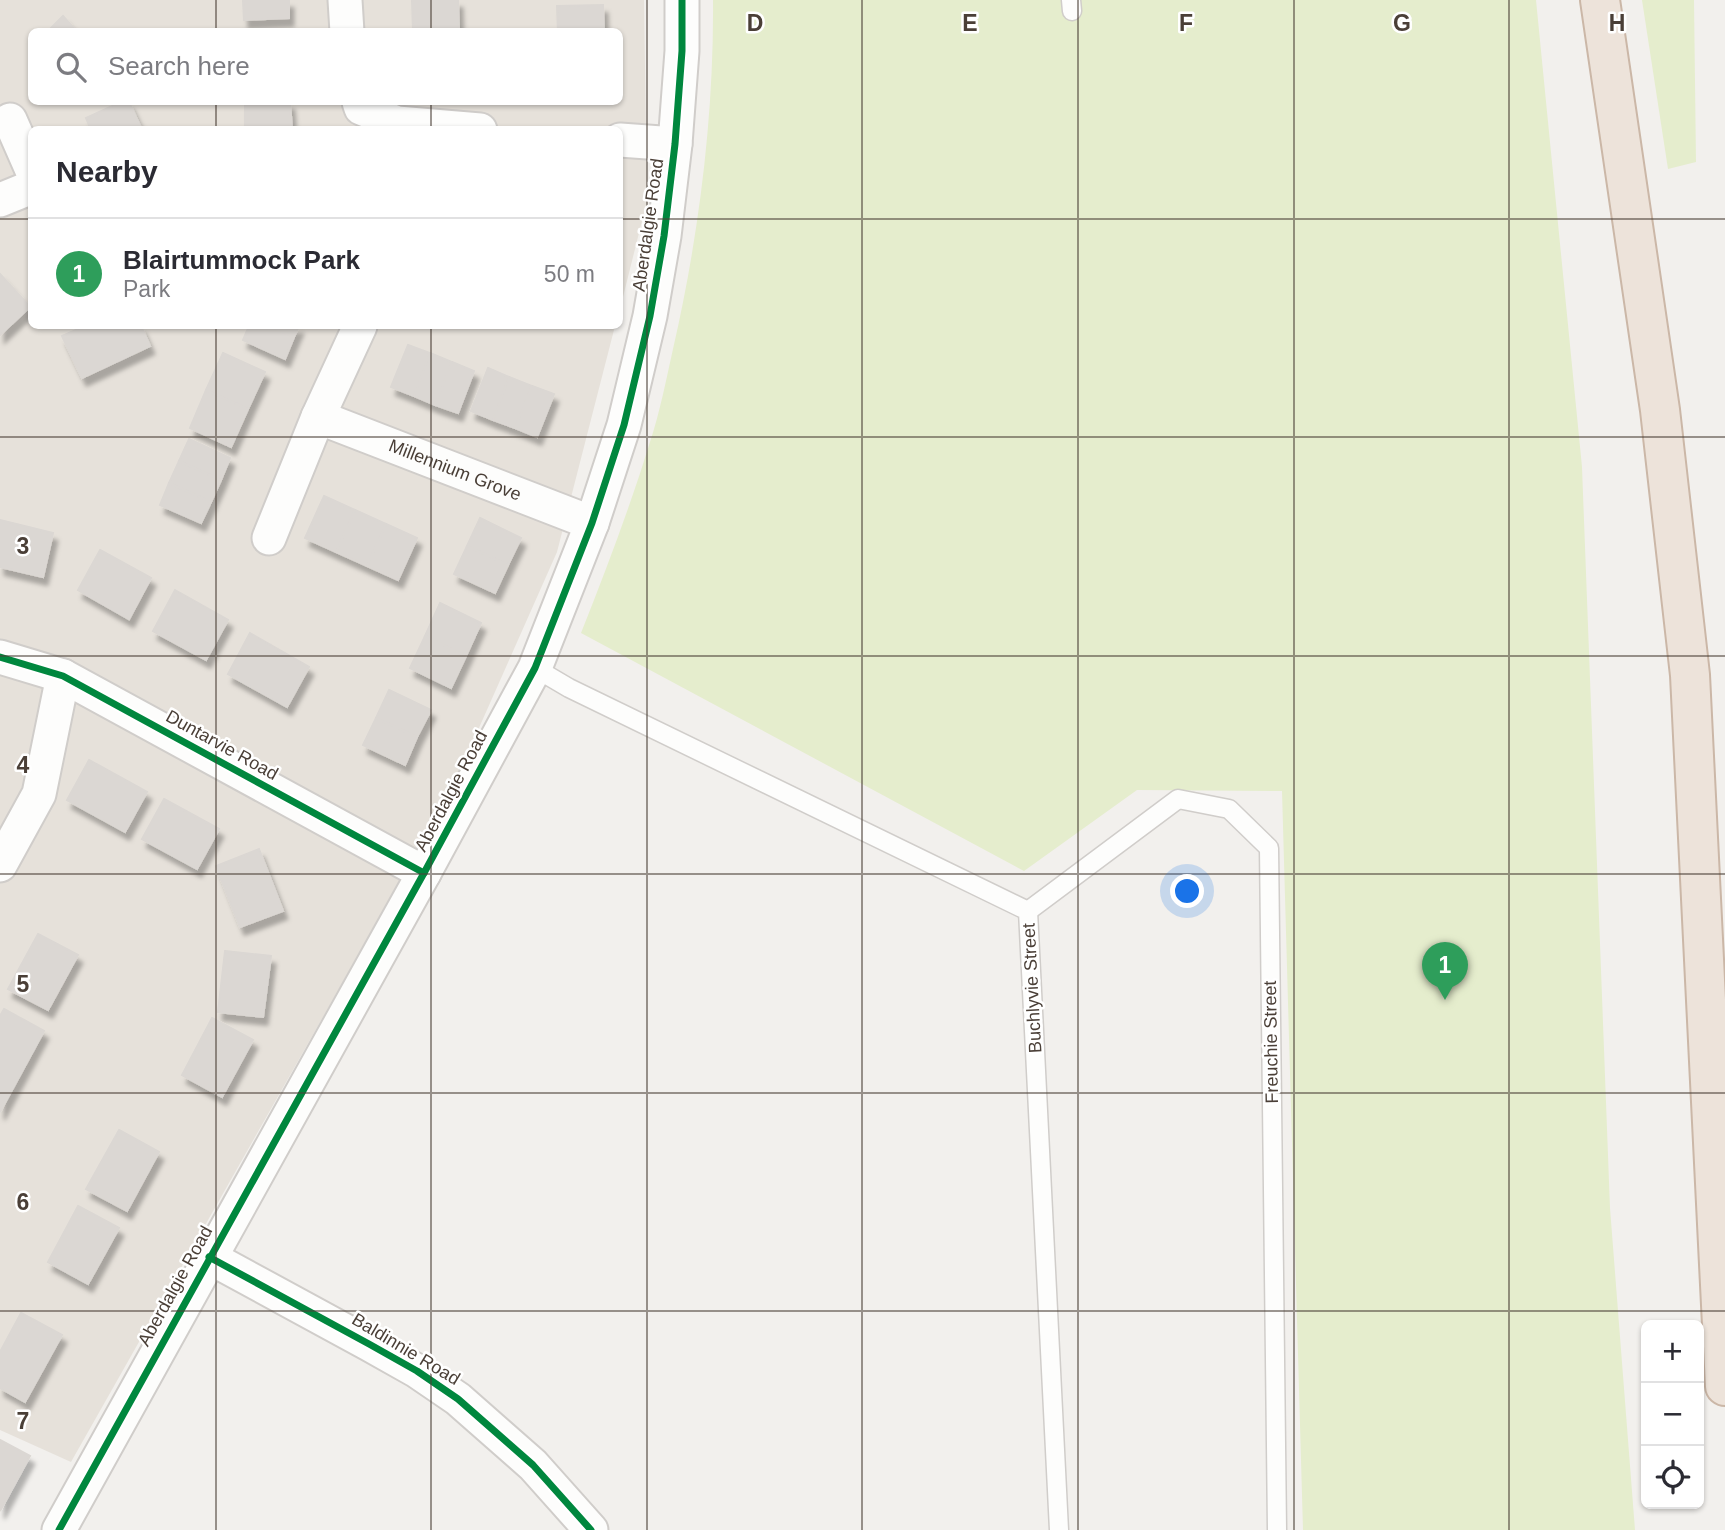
<!DOCTYPE html>
<meta charset="utf-8">
<style>
body{margin:0;font-family:Arial,sans-serif;background:#f2f2f3;color:#2b2b33}
.controls{position:absolute;right:21px;bottom:21px;display:grid;overflow:hidden;border-radius:10px;box-shadow:0 2px 5px #0004}
.controls button{width:63px;height:63px;display:grid;place-items:center;padding:0;border:0;border-bottom:2px solid #e1e1e2;background:#fff;color:#2b2b33;font:35px sans-serif}
.you{position:absolute;left:1188px;top:892px;width:24px;height:24px;margin:-18px;border:5px solid #fff;border-radius:50%;background:#1a73e8;box-shadow:0 0 0 10px #1a73e833}
.badge{display:grid;place-items:center;width:46px;height:46px;border-radius:50%;background:#1a73e8;color:#fff;font-size:23px;font-weight:700}
.pin{position:absolute;translate:-50% -58px;filter:drop-shadow(0 2px 4px #0008)}
.pin::after{content:'';position:absolute;top:37px;width:24px;height:21px;background:inherit;clip-path:polygon(0 0,100% 0,50% 100%)}
.list{margin:0;padding:0;list-style:none}
h2{display:flex;justify-content:space-between;align-items:center;height:91px;margin:0;padding:0 28px;font-size:30px}
h2 small{font-size:23px;font-weight:400;color:#7c7c81}
.list li{display:grid;grid-template-columns:46px 1fr auto;gap:21px;align-items:center;box-sizing:border-box;height:112px;padding:0 28px;border-top:2px solid #e1e1e2}
.list b{display:block;font-size:26px;white-space:nowrap}
.list p{margin:0;font-size:23px;white-space:nowrap;color:#7c7c81}
.list em{font-size:23px;font-style:normal;color:#7c7c81}
.icon{flex:none;width:38px;height:38px;fill:none;stroke:currentColor;stroke-width:2;stroke-linecap:round;stroke-linejoin:round}
.map{position:relative;flex:none;width:1725px;height:1530px;overflow:hidden}
.search{position:absolute;background:#fff;box-shadow:0 2px 5px #0004;left:28px;top:28px;width:595px;height:77px;display:flex;align-items:center;gap:18px;box-sizing:border-box;padding:0 24px;border-radius:10px;color:#7c7c81;font-size:26px}
.panel{position:absolute;background:#fff;box-shadow:0 2px 5px #0004;left:28px;top:126px;width:595px;height:203px;border-radius:10px}
.map>svg:first-child{display:block}
</style>
<div class="map">
<svg width="1725" height="1530" viewBox="0 0 1725 1530">
<defs>
<filter id="shadow"><feDropShadow dx="4.5" dy="8" stdDeviation="2" flood-color="#0004"/></filter>
</defs>
<rect width="100%" height="100%" fill="#f2f0ed"/>
<path fill="#e6e1da" fill-rule="evenodd" d="M0 0H644L647 201 620 309V130H32V326H615L557 552 451 791 71 1462 0 1430ZM32 32H620V102H32Z"/>
<g fill="#e5edcd">
<path d="M713 0H1536L1582 467 1610 1208 1635 1530H1303L1282 791 1137 790 1024 871 581 633C606 570 630 507 650 442 660 412 666 380 673 349 699 235 714 117 713 0Z"/>
<polygon points="1642,0 1694,0 1696,162 1668,169"/>
</g>
<g fill="#dbd7d3" stroke="#dbd7d3" stroke-width="2" filter="url(#shadow)">
<polygon points="243,0 289,0 289,18 244,20"/>
<polygon points="412,0 458,0 459,29 413,31"/>
<polygon points="603,5 604,32 558,32 557,6"/>
<polygon points="63,16 77,32 47,32"/>
<polygon points="459,29 459,32 413,32 413,31"/>
<polygon points="121,102 129,102 142,130 91,130 86,118"/>
<polygon points="245,102 290,102 292,129 245,130"/>
<polygon points="0,274 30,307 0,335"/>
<polygon points="85,326 141,326 150,346 82,378 62,336"/>
<polygon points="249,326 269,326 294,337 285,359 243,340"/>
<polygon points="269,326 299,326 294,337"/>
<polygon points="408,345 430,353 414,396 391,387"/>
<polygon points="223,353 265,372 248,409 206,390"/>
<polygon points="430,353 452,362 435,405 414,396"/>
<polygon points="452,362 474,371 458,413 435,405"/>
<polygon points="488,368 509,377 493,420 471,411"/>
<polygon points="509,377 532,386 515,428 493,420"/>
<polygon points="532,386 554,394 537,437 515,428"/>
<polygon points="206,390 248,409 231,447 190,428"/>
<polygon points="189,439 230,458 221,480 179,461"/>
<polygon points="179,461 221,480 211,502 169,483"/>
<polygon points="169,483 211,502 201,523 160,505"/>
<polygon points="324,496 355,510 336,552 305,538"/>
<polygon points="355,510 386,524 367,566 336,552"/>
<polygon points="480,518 521,538 508,565 467,546"/>
<polygon points="0,520 53,533 43,577 0,567"/>
<polygon points="386,524 417,538 398,580 367,566"/>
<polygon points="467,546 508,565 495,593 454,574"/>
<polygon points="100,550 151,578 129,619 78,590"/>
<polygon points="175,590 228,620 206,660 153,631"/>
<polygon points="440,603 481,623 466,656 425,636"/>
<polygon points="250,633 309,667 287,707 228,674"/>
<polygon points="425,636 466,656 451,688 410,668"/>
<polygon points="389,690 431,710 417,737 376,718"/>
<polygon points="376,718 417,737 405,765 363,745"/>
<polygon points="89,760 147,792 125,832 67,800"/>
<polygon points="164,799 219,829 197,869 142,839"/>
<polygon points="259,849 283,911 240,927 216,866"/>
<polygon points="38,934 78,955 48,1010 8,989"/>
<polygon points="225,951 271,956 263,1017 218,1012"/>
<polygon points="4,1009 44,1031 0,1112 0,1016"/>
<polygon points="212,1018 253,1040 222,1097 182,1075"/>
<polygon points="119,1130 159,1152 127,1211 86,1189"/>
<polygon points="78,1206 119,1228 88,1284 48,1262"/>
<polygon points="21,1313 62,1335 25,1402 0,1388 0,1352"/>
<polygon points="0,1440 30,1456 0,1511"/>
</g>
<g fill="none" stroke-linecap="round" stroke-linejoin="round">
<g stroke="#d0cdca" stroke-width="21">
<g id="service">
<polyline points="1071,0 1072,11"/>
<polyline points="535,668 569,688 1028,911 1059,1530"/>
<polyline points="1028,911 1178,799 1229,809 1269,848 1277,1530"/>
</g>
</g>
<g stroke="#d0cdca" stroke-width="37">
<g id="minor">
<polyline points="345,0 347,32"/>
<polyline points="359,102 361,108 397,123 480,130"/>
<polyline points="10,120 32,170"/>
<polyline points="620,140 675,144"/>
<polyline points="0,200 32,187"/>
<path id="s1" d="M318 417 592 523"/>
<polyline points="269,538 318,417 360,326"/>
<polyline points="0,657 63,676 424,873"/>
<polyline points="0,865 39,794 63,676"/>
<polyline points="209,1257 369,1344 417,1371 458,1399 533,1465 591,1530"/>
<polyline points="59,1530 424,873 535,668 592,523 624,425 650,316 664,236 675,144 682,51 682,0"/>
</g>
</g>
<g stroke="#cbb7a7" stroke-width="42">
<polyline id="motorway" points="1600,0 1660,410 1690,675 1725,1386"/>
</g>
<use href="#service" stroke="#fdfdfc" stroke-width="18"/>
<use href="#minor" stroke="#fdfdfc" stroke-width="33"/>
<use href="#motorway" stroke="#ede3da" stroke-width="38"/>
<g stroke="#fff" stroke-width="11">
<g id="cycleway">
<polyline points="0,657 63,676 424,873"/>
<polyline points="209,1257 369,1344 417,1371 458,1399 533,1465 591,1530"/>
<polyline points="59,1530 424,873 535,668 592,523 624,425 650,316 664,236 675,144 682,51 682,0"/>
</g>
</g>
<use href="#cycleway" stroke="#00873e" stroke-width="7"/>
</g>
<path fill="none" stroke="#4a3f37" stroke-width="2" stroke-opacity="0.55" d="M216 0V32M431 0V32M647 0V1530M862 0V1530M1078 0V1530M1294 0V1530M1509 0V1530M216 102V130M431 102V130M0 219H32M620 219H1725M216 326V1530M431 326V1530M0 437H1725M0 656H1725M0 874H1725M0 1093H1725M0 1311H1725"/>
<g text-anchor="middle" stroke-width="5" stroke-linejoin="round" paint-order="stroke">
<g font-size="18" fill="#4a3f37" stroke="#fff">
<text transform="translate(648 225) rotate(-82)" y="6">Aberdalgie Road</text>
<text dy="6" stroke="none"><textPath href="#s1" startOffset="147">Millennium Grove</textPath></text>
<text transform="translate(222 745) rotate(29)" y="6">Duntarvie Road</text>
<text transform="translate(451 791) rotate(-62)" y="6">Aberdalgie Road</text>
<text transform="translate(1032 988) rotate(-93)" y="6">Buchlyvie Street</text>
<text transform="translate(1271 1042) rotate(-91)" y="6">Freuchie Street</text>
<text transform="translate(175 1286) rotate(-61)" y="6">Aberdalgie Road</text>
<text transform="translate(406 1349) rotate(31)" y="6">Baldinnie Road</text>
</g>
</g>
<g font-size="23" text-anchor="middle" font-weight="bold" fill="#4a3f37" stroke="#fff" stroke-width="5" stroke-linejoin="round" paint-order="stroke">
<text x="755" y="31">D</text>
<text x="970" y="31">E</text>
<text x="1186" y="31">F</text>
<text x="1402" y="31">G</text>
<text x="1617" y="31">H</text>
<text x="23" y="554">3</text>
<text x="23" y="773">4</text>
<text x="23" y="992">5</text>
<text x="23" y="1210">6</text>
<text x="23" y="1429">7</text>
</g>
</svg>
<div class="controls">
<button>+</button>
<button>−</button>
<button><svg class="icon" aria-label="locate" viewBox="0 0 24 24"><circle cx="12" cy="12" r="6"/><path d="M12 2v4M12 18v4M2 12h4M18 12h4"/></svg></button>
</div>
<div class="you"></div>
<div class="pin badge" style="left:1445px;top:1000px;background:#2e9e5b">1</div>
<div class="search"><svg class="icon" aria-label="search" viewBox="0 0 24 24"><circle cx="10" cy="10" r="6"/><path d="M15 15l6 6"/></svg>Search here</div>
<section class="panel">
<h2>Nearby<small></small></h2>
<ul class="list">
<li><span class="badge" style="background:#2e9e5b">1</span><div><b>Blairtummock Park</b><p>Park</p></div><em>50 m</em></li>
</ul>
</section>
</div>
